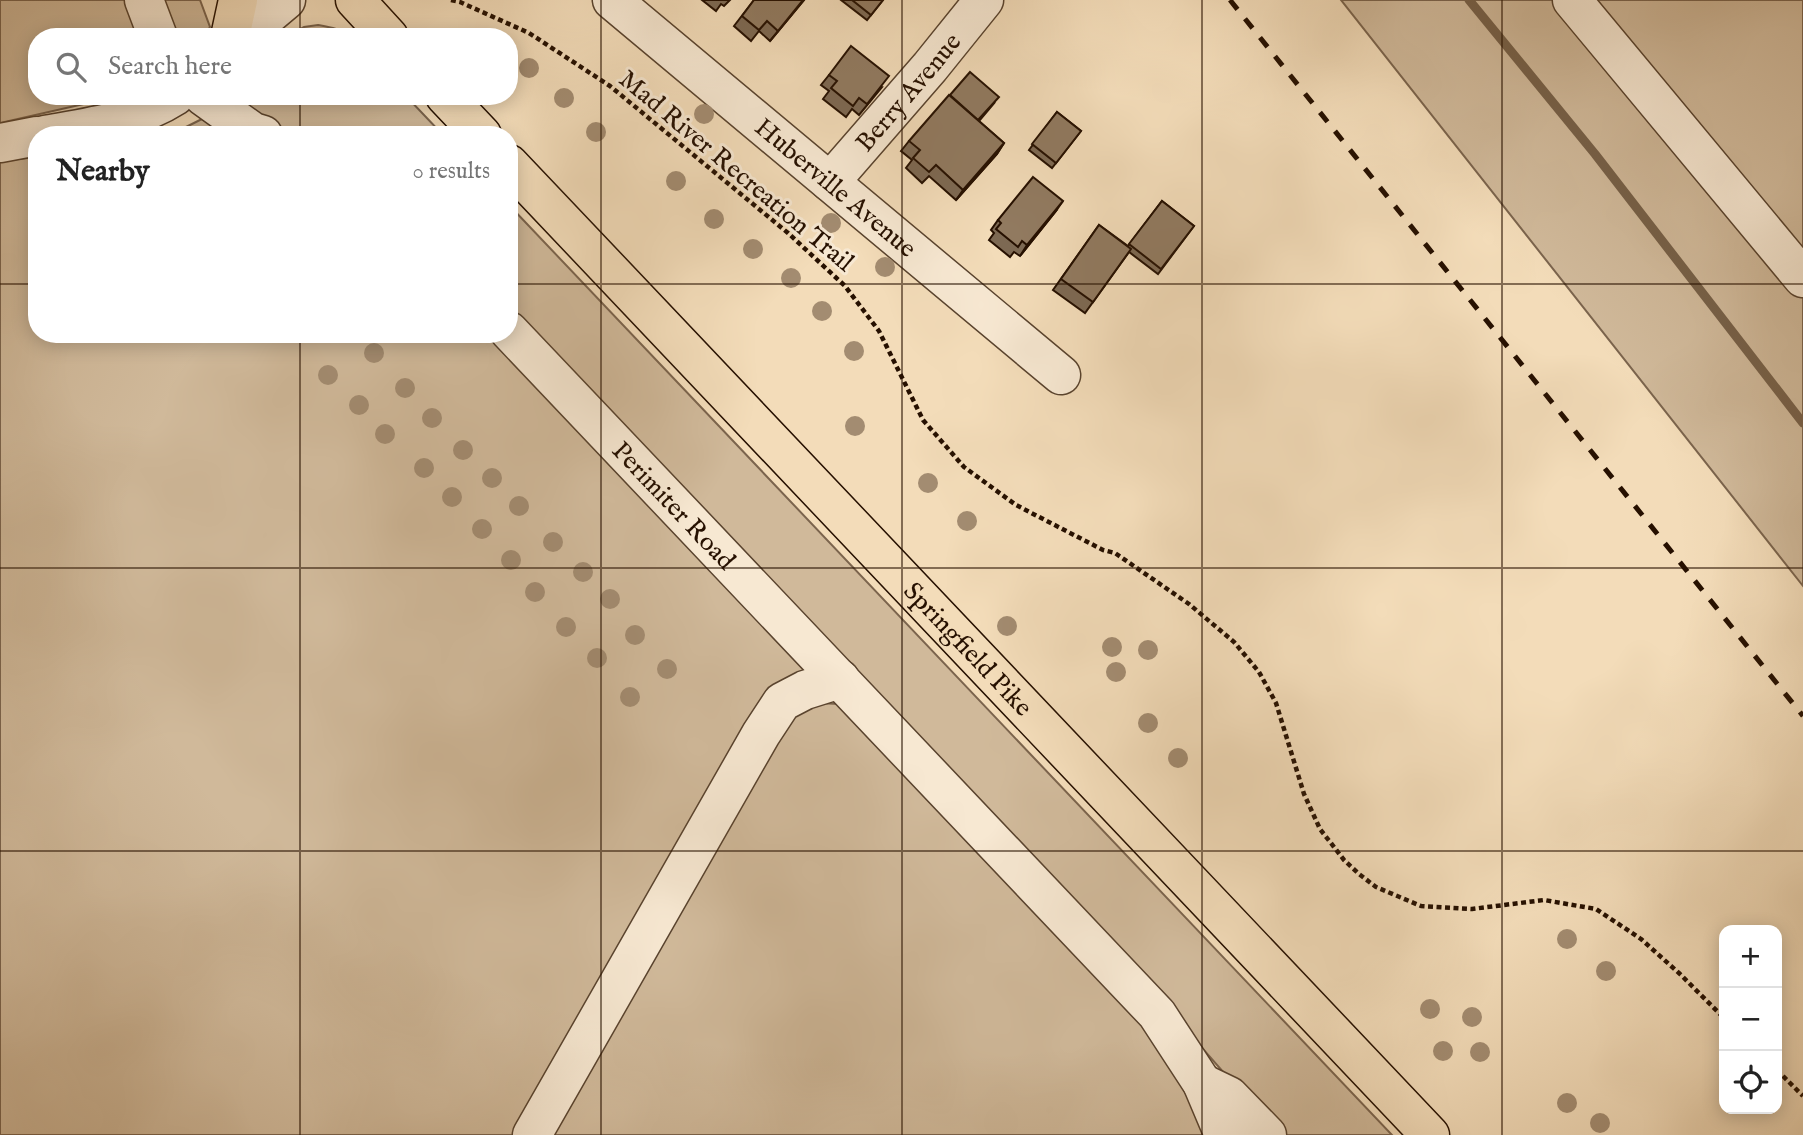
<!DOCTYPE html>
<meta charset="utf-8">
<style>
body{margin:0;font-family:"IM FELL English",serif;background:#f2f2f2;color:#222}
.controls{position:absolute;right:21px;bottom:21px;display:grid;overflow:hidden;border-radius:14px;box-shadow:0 4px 18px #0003}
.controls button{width:63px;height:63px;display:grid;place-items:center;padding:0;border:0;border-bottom:2px solid #e0e0e0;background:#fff;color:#222;font:35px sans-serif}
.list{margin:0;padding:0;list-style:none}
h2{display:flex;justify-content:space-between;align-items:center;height:91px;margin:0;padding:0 28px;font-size:30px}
h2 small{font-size:23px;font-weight:400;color:#767676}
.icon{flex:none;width:38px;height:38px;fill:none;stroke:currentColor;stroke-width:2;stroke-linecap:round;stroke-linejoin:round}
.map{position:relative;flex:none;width:1803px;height:1135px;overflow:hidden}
.search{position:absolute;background:#fff;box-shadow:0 4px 18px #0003;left:28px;top:28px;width:490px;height:77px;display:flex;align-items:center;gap:18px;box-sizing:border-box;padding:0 24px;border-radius:28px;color:#767676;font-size:26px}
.panel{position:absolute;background:#fff;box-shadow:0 4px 18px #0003;left:28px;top:126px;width:490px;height:217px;border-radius:28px}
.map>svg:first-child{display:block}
</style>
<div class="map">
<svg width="1803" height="1135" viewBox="0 0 1803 1135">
<rect width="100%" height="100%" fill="#f3dcb9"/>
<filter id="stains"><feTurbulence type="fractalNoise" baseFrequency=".00286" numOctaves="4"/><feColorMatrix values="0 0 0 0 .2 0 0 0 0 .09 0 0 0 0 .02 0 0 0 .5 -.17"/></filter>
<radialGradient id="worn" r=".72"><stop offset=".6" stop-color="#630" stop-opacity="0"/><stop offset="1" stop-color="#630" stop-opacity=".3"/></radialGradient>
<g fill="#d0b99a" stroke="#7b644d" stroke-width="2">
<polygon points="0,0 133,0 145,37 37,37 37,96 119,96 0,123"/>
<polygon points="163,0 200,0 210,27 204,37 176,37"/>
<polygon points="1341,0 1803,0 1803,586"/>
<path d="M318 25C329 27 342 29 350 37H286L304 27Z"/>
<polygon points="229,96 406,96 443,135 321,135 262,123"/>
<polygon points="202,119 232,135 170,135"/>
<polygon points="37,157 37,334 493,334 808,668 518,1135 0,1135 0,161"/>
<polygon points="509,205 1392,1135 1281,1135 1246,1098 1124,959 509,309"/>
<polygon points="816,703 840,704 1144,1025 1212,1135 546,1135 780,725"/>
</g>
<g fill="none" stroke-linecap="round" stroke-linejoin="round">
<polyline stroke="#776149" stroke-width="9" points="1469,0 1595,154 1803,423"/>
<g stroke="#59432e" stroke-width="41">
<g id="minor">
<polyline points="144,0 158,37"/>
<path id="s1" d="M612 0 1061 375"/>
<polyline points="1572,0 1803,278"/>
<polyline points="242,37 286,0"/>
<polyline points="203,96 253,132 263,135"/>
<path d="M45 135C89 127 136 121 175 96"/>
<polyline points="0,143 37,136"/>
<path id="s2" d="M830 182 930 67 984 0"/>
<path id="s3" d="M509 331 1157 1014 1202 1083 1224 1135"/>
<polyline points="1202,1083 1229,1096 1267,1135"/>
<polyline points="532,1135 761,734 782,702 805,690 840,679"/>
</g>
</g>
<g stroke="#261000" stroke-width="41">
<g id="major">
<polyline points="355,0 389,37"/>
<polyline points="230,37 238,0"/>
<polyline points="445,96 482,135"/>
<path id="s4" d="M509 164 1430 1135"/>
</g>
</g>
<g stroke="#261000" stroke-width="4.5" stroke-dasharray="5 3.5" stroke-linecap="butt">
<polyline points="451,0 460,2 529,33 610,86 788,233 845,286 879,331 923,420 964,467 1016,505 1103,550 1115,553 1189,604 1234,642 1259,672 1276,703 1304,794 1320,829 1344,860 1359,874 1376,887 1421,906 1472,909 1544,900 1596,909 1641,939 1680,974 1724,1018"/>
<polyline points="1777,1070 1803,1096"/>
</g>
<use href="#minor" stroke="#f7e8d2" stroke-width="38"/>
<use href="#major" stroke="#f3dcb9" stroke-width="38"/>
<polyline stroke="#261000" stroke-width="5" stroke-dasharray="12 12" stroke-linecap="butt" points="1230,0 1803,716"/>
</g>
<g fill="#a38c71">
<circle cx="529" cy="68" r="10"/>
<circle cx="564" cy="98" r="10"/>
<circle cx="704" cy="114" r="10"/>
<circle cx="596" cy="132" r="10"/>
<circle cx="676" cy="181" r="10"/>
<circle cx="714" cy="219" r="10"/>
<circle cx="831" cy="223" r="10"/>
<circle cx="753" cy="249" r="10"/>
<circle cx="885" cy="267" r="10"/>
<circle cx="791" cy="278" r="10"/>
<circle cx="822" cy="311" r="10"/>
<circle cx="854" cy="351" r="10"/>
<circle cx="374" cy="353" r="10"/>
<circle cx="328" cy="375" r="10"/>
<circle cx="405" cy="388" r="10"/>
<circle cx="359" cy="405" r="10"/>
<circle cx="432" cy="418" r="10"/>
<circle cx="855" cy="426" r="10"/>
<circle cx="385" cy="434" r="10"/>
<circle cx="463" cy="450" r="10"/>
<circle cx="424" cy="468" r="10"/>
<circle cx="492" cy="478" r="10"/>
<circle cx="928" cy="483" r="10"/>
<circle cx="452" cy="497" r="10"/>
<circle cx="519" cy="506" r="10"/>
<circle cx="967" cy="521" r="10"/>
<circle cx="482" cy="529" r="10"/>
<circle cx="553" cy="542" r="10"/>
<circle cx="511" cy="560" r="10"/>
<circle cx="583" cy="572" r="10"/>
<circle cx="535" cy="592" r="10"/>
<circle cx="610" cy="599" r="10"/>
<circle cx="1007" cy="626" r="10"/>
<circle cx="566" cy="627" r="10"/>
<circle cx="635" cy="635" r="10"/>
<circle cx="1112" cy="647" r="10"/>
<circle cx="1148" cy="650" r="10"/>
<circle cx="597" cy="658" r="10"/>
<circle cx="667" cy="669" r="10"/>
<circle cx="1116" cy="672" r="10"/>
<circle cx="630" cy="697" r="10"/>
<circle cx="1148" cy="723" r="10"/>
<circle cx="1178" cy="758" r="10"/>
<circle cx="1567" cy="939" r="10"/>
<circle cx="1606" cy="971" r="10"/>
<circle cx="1430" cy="1009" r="10"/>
<circle cx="1472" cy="1017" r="10"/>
<circle cx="1443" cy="1051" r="10"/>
<circle cx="1480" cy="1052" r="10"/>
<circle cx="1567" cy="1103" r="10"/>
<circle cx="1600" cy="1123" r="10"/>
</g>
<g fill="#7d6953" stroke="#261000" stroke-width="2">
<polygon points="702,0 730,0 724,6 721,4 716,11"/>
<polygon points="754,0 804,0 770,41 759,31 751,41 734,26"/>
<polygon points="841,0 883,0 867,20"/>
<polygon points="829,75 882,87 859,115 852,109 846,117 823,99 829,91 821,85"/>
<polygon points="995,102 979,121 1004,143 997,154 956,200 929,176 922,183 906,168 912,160 901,151 909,141"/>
<polygon points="1057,112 1081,131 1052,168 1029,150"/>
<polygon points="1162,201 1194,226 1158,274 1129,252 1085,313 1053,290 1099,225 1128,246"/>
<polygon points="1056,211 1020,256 1014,252 1010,257 989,240 994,233 991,230 998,220"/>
</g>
<g fill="#665543" stroke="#261000" stroke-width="2">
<polygon points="803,0 804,0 770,41 778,31"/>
<polygon points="1004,143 997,154 956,200 963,190"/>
<polygon points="1063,201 1056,211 1020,256 1027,245"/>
</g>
<g fill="#917a60" stroke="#261000" stroke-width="2">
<polygon points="754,0 803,0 778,31 767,21 759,30 742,16"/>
<polygon points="852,0 883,0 871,15"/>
<polygon points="851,46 889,76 867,104 859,98 853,106 831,88 837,81 829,75"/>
<polygon points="970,72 999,97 978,120 950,95"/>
<polygon points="949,95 1004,143 963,190 936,165 929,172 913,158 920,150 909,141"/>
<polygon points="1057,112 1081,131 1056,163 1032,144"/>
<polygon points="1033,177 1063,201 1027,245 1022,241 1018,247 996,229 1001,223 998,220"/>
<polygon points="1162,201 1194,226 1161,269 1129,244"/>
<polygon points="1099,225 1131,249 1093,302 1061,279"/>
</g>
<path fill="none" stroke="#261000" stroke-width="2" stroke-opacity="0.55" d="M300 0V37M601 0V1135M902 0V1135M1202 0V1135M1502 0V1135M300 96V135M0 284H37M509 284H1803M300 334V1135M0 568H1803M0 851H1803"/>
<g text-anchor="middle" stroke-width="6" stroke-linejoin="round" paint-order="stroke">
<g font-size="26" fill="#261000" stroke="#f7e8d2">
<text dy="9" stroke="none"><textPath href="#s2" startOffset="119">Berry Avenue</textPath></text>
<text transform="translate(737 170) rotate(40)" y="9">Mad River Recreation Trail</text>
<text dy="9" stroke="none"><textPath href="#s1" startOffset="292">Huberville Avenue</textPath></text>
<text dy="9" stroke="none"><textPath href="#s3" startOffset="240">Perimiter Road</textPath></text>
<text dy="9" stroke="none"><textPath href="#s4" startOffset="668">Springfield Pike</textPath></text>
</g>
</g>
<rect width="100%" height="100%" filter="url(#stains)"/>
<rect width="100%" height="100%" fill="url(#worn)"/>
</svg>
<div class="controls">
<button>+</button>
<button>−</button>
<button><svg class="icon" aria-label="locate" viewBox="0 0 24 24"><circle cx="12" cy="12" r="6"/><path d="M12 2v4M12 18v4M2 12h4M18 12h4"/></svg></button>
</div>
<div class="search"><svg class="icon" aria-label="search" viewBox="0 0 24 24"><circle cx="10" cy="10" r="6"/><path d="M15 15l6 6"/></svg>Search here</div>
<section class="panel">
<h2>Nearby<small>0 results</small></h2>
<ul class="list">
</ul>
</section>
</div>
